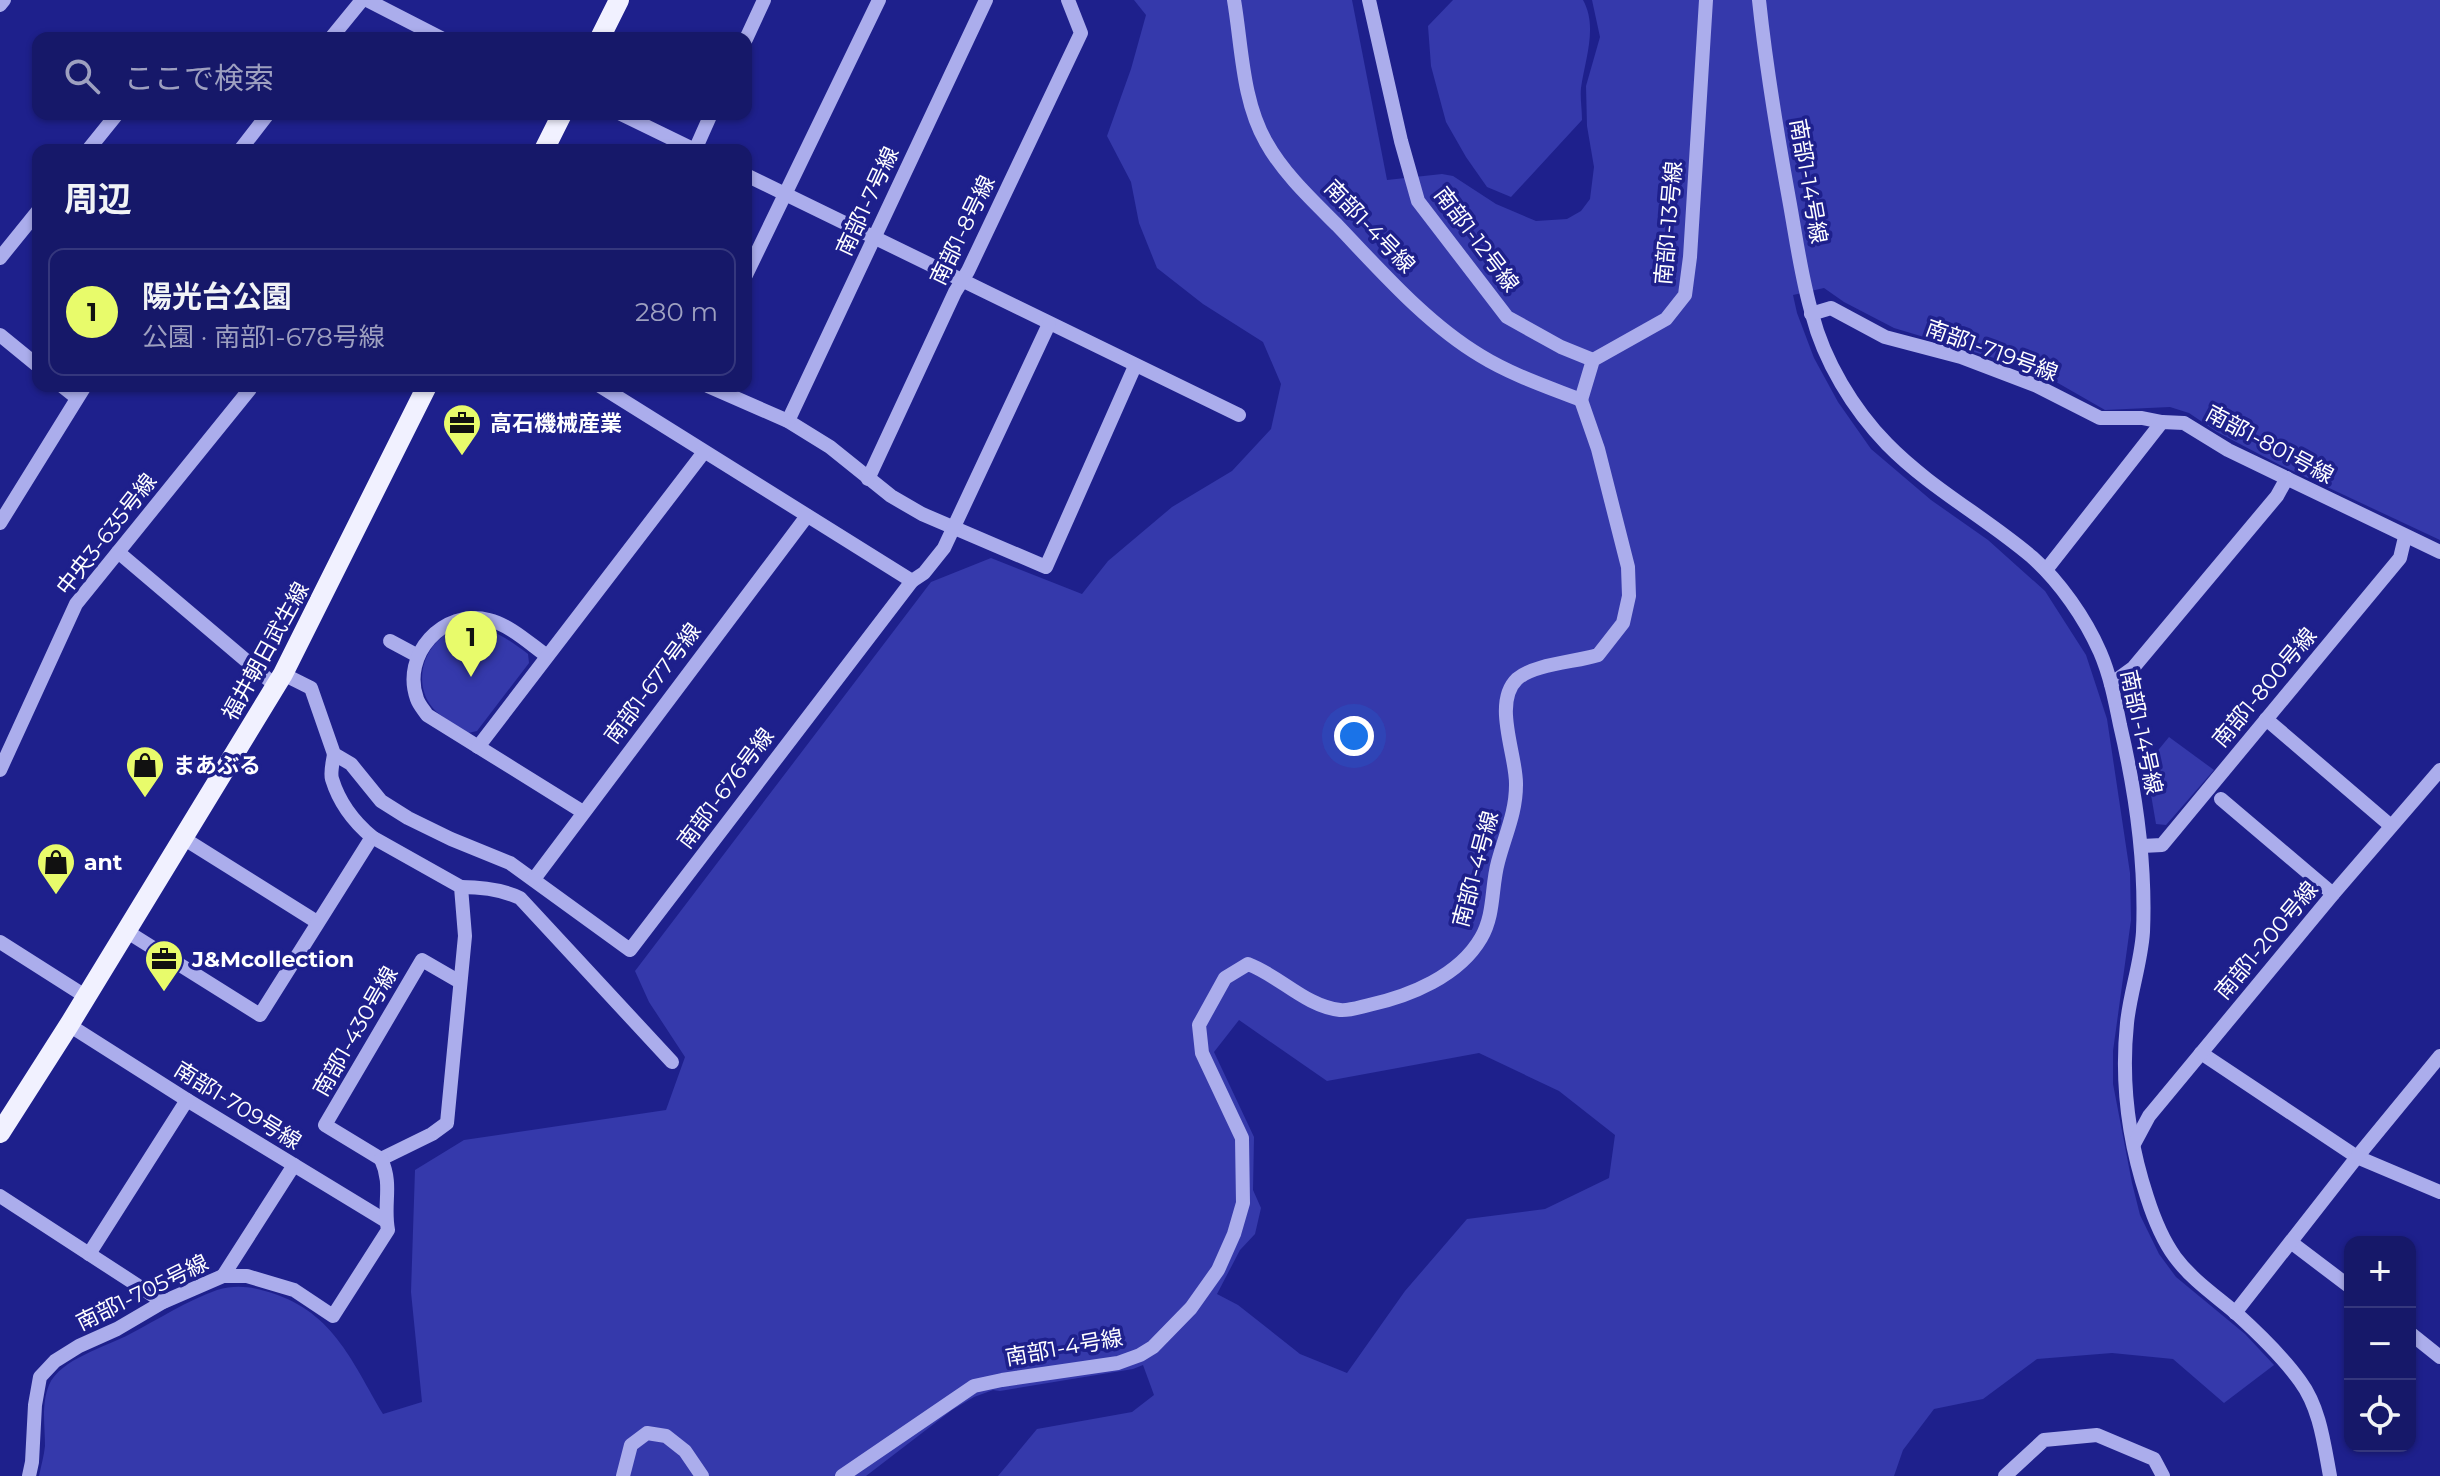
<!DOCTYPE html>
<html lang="ja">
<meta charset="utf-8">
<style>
body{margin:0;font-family:Montserrat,"Noto Sans JP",sans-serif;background:#1f216f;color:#f1f3f6}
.controls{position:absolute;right:24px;bottom:24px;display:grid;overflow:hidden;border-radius:16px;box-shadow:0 2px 6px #0004}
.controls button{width:72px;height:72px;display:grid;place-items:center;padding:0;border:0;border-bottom:2px solid #35377d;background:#161869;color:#f1f3f6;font:40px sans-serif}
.you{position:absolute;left:1354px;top:736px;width:28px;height:28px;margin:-20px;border:6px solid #fff;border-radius:50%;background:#1a73e8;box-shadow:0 0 0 12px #1a73e833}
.badge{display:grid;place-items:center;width:52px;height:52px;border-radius:50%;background:#e8fb6b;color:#111;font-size:26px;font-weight:700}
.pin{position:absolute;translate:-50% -66px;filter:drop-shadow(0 2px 4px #0008)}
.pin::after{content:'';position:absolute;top:42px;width:28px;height:24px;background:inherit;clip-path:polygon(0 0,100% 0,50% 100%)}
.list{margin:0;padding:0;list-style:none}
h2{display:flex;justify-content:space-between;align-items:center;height:104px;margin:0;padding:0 32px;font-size:34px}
h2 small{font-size:26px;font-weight:400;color:#9ea0c0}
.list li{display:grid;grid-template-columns:52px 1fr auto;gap:24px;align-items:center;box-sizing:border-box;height:128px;margin:0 16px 16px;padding:0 16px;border:2px solid #35377d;border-radius:16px}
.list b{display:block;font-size:30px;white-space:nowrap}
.list p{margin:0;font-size:26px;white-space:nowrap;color:#9ea0c0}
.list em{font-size:26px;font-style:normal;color:#9ea0c0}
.icon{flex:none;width:44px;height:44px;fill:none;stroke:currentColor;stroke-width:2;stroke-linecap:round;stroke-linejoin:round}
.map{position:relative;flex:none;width:2440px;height:1476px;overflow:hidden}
.search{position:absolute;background:#161869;box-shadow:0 2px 6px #0004;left:32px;top:32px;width:720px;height:88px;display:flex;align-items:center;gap:20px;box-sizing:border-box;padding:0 28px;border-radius:16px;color:#9ea0c0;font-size:30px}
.panel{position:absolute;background:#161869;box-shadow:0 2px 6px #0004;left:32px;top:144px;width:720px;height:248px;border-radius:16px}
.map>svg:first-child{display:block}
</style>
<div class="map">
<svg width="2440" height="1476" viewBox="0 0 2440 1476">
<rect width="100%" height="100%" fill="#1e208c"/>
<g fill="#3539ab" fill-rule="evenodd">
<path d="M1134 0H1352L1387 180 1442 174 1453 176 1496 204 1536 221 1567 219 1581 211 1590 199 1594 167 1587 126 1586 86 1600 37 1592 0H2440V540L2280 465 2217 432 2189 413 2170 407 2105 410 2037 371 1894 328 1844 302 1824 288 1793 295 1797 313 1814 358 1838 402 1871 449 1931 500 1988 540 2045 591 2086 655 2107 719 2130 873 2131 920 2113 1051V1084L2132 1183 2140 1215 2159 1254 2176 1277 2245 1334 2274 1365 2224 1403 2173 1359 2112 1353 2037 1359 1983 1399 1934 1409 1903 1450 1894 1476H998L1037 1429 1132 1412 1154 1395 1143 1365 1133 1369 1000 1391 993 1390 974 1397 952 1410 866 1476H39C41 1466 44 1456 45 1446 45 1426 41 1405 49 1385 60 1359 106 1347 130 1334 159 1319 186 1301 217 1290 234 1285 248 1286 265 1291 332 1309 351 1360 383 1414L422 1402 411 1292 415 1170 464 1140 666 1110 685 1057 649 1002 635 971 931 582 991 558 1082 594 1108 561 1172 507 1232 471 1271 429 1281 384 1263 342 1203 304 1157 268 1139 223 1131 182 1107 136 1131 69 1146 15ZM1239 1020 1327 1081 1479 1053 1559 1091 1615 1135 1609 1178 1545 1209 1467 1219 1405 1291 1347 1373 1300 1354 1238 1305 1217 1294 1240 1250 1255 1234 1261 1208 1253 1190 1254 1137 1214 1052Z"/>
<path d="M1453 0H1583C1598 27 1585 59 1581 88 1580 98 1582 109 1582 120L1511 197 1487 187 1466 157 1446 122 1431 66 1428 26Z"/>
<path d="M470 628C494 628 509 640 528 654L529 663 477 731 468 733C457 725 440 717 432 707 415 686 421 654 441 638 449 630 460 629 470 628Z"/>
<polygon points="2169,737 2214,770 2166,825 2156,824 2146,765"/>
</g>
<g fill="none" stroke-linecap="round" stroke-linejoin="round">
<g stroke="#abadec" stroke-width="14">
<polyline points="367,0 441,38"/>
<path d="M1234 0C1242 47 1242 100 1266 142 1283 173 1312 200 1337 225 1380 270 1427 324 1481 356 1512 375 1548 387 1581 400"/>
<polyline points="1369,0 1401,141 1418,201 1507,317 1561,347 1593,360"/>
<path d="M1759 0C1766 67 1777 133 1789 199 1796 237 1801 277 1812 314 1824 361 1853 409 1887 444 1930 488 1985 517 2032 557 2060 582 2085 618 2100 652 2110 675 2115 700 2120 725 2136 793 2146 862 2143 932 2141 963 2130 993 2127 1023 2121 1081 2129 1142 2147 1197 2154 1219 2162 1239 2175 1257 2192 1280 2216 1296 2237 1314 2259 1334 2283 1357 2300 1381 2320 1408 2324 1444 2330 1476"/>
<polyline points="0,5 4,0"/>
<polyline points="331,38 362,0"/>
<polyline points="746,39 764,0"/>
<polyline points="621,114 695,150 711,114"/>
<polyline points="88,150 117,114"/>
<polyline points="240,150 268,114"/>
<polyline points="746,175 1239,415"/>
<polyline points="0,258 38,211"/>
<polyline points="746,275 879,0"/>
<polyline points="1811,314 1831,308 1885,337 1961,357 2037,386 2100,418 2142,418 2162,422"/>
<polyline points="0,335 38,366"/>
<polyline points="62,386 77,398"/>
<polyline points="708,386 788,421 830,447 891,496 922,514 1046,567 1135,366"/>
<polyline points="1581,400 1593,360 1666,319 1685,295 1690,257 1706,0"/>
<polyline points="788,421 986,0"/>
<polyline points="868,479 955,292 968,271 1081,33 1068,0"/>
<polyline points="0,523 85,386"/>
<polyline points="118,552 276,686"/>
<polyline points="2046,570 2162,422 2184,423 2228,450 2440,552"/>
<polyline points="912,581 924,573 944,548 1049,324"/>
<polyline points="390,641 418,656"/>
<path d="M547 656C530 644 510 625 489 620 443 608 401 655 417 699 419 705 424 710 427 715L583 812"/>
<polyline points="283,674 311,688 334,754 351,764 381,801 408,818 451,839 510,863 630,950 912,581 600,386"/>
<polyline points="2111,684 2133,668 2277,496 2287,478"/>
<polyline points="2266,719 2391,826"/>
<polyline points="478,747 704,452"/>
<path d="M334 754C333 762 330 772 332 779 339 802 354 822 372 837L461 887 465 936 447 1123 432 1134 381 1159"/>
<polyline points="0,770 76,604 250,389 246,386"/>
<polyline points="2221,799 2333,894"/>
<polyline points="183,838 317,922"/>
<polyline points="2142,846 2162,845 2400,558 2405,537"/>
<polyline points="534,879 807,516"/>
<path d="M461 887C482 887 501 889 520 898L672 1062"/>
<polyline points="126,931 260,1015 372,837"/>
<polyline points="0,942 85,996"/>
<polyline points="69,1025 187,1100 386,1221"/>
<polyline points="2201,1053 2357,1157 2440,1192"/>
<polyline points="2134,1144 2149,1116 2333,894 2440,770"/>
<polyline points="381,1159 325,1125 422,960 460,982"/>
<polyline points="0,1196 163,1302"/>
<polyline points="2292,1243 2350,1287"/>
<polyline points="89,1254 187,1100"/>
<polyline points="223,1276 294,1165"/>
<polyline points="2235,1313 2357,1157 2440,1056"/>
<polyline points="2410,1333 2440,1357"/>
<path d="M29 1476 32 1462 35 1405 40 1377 55 1361 79 1346 117 1329 163 1302 223 1276H247L294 1290 333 1316 388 1230C383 1203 393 1185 381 1159"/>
<polyline points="623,1476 631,1445 647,1433 666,1436 685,1451 702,1476"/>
<path d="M842 1476 974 1386 1002 1380 1118 1363 1140 1355 1153 1347 1191 1308 1218 1270 1234 1234 1243 1203 1242 1138 1202 1053 1199 1025 1225 978 1248 964C1280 976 1305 1006 1340 1010 1349 1011 1360 1007 1369 1005 1410 996 1459 976 1481 938 1495 914 1491 887 1498 862 1505 835 1516 813 1516 785 1517 756 1492 703 1517 679 1534 664 1576 662 1598 655L1623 623 1629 596 1628 567 1598 449 1581 400"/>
<polyline points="2005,1476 2044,1440 2097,1435 2154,1459 2163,1476"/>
</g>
<g stroke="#f1f1ff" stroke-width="20">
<polyline points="600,38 619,0"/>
<polyline points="544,150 562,114"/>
<polyline points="0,1133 69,1025 283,674 427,386"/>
</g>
</g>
<defs>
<g id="office-pin" transform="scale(2)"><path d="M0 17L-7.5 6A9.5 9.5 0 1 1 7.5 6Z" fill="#e8fb6b" stroke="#1e208c"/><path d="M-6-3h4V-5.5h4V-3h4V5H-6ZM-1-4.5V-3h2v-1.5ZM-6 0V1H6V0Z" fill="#111"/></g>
<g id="shop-pin" transform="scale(2)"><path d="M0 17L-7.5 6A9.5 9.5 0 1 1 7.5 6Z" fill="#e8fb6b" stroke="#1e208c"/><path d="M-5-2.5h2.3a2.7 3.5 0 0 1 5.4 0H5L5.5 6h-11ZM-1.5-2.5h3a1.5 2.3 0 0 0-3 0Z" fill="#111"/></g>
</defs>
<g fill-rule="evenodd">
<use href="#office-pin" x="462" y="423"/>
<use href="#shop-pin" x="145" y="765"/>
<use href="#shop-pin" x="56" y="862"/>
<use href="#office-pin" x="164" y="959"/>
</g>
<g text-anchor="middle" stroke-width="7" stroke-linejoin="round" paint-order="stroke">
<g font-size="22" fill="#fff" stroke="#1e208c">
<text transform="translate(1809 181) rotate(80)" y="8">南部1-14号線</text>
<text transform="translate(867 201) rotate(-65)" y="8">南部1-7号線</text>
<text transform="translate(1668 223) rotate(-85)" y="8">南部1-13号線</text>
<text transform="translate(1370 226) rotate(46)" y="8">南部1-4号線</text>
<text transform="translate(962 230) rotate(-64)" y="8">南部1-8号線</text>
<text transform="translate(1477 239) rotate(53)" y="8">南部1-12号線</text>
<text transform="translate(1992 350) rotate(20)" y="8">南部1-719号線</text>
<text transform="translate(2270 444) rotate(28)" y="8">南部1-801号線</text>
<text transform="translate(106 534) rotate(-52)" y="8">中央3-635号線</text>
<text transform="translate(265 651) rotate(-61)" y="8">福井朝日武生線</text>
<text transform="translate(652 683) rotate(-53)" y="8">南部1-677号線</text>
<text transform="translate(2264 687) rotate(-50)" y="8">南部1-800号線</text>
<text transform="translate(2142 732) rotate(78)" y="8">南部1-14号線</text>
<text transform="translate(725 788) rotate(-53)" y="8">南部1-676号線</text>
<text transform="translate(1475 869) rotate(-75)" y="8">南部1-4号線</text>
<text transform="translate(2266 940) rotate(-50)" y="8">南部1-200号線</text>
<text transform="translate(355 1031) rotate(-60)" y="8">南部1-430号線</text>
<text transform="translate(238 1105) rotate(32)" y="8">南部1-709号線</text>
<text transform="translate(142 1292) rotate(-26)" y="8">南部1-705号線</text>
<text transform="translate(1064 1347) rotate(-10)" y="8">南部1-4号線</text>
</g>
<g font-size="22" font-weight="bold" fill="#fff" stroke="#1e208c" text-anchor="start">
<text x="490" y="431">高石機械産業</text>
<text x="173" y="773">まあぶる</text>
<text x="84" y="870">ant</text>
<text x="192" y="967">J&amp;Mcollection</text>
</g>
</g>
</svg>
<div class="controls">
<button>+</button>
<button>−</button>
<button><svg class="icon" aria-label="locate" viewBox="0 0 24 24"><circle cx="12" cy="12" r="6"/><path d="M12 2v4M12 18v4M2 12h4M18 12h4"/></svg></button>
</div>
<div class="you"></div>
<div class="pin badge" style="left:471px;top:677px">1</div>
<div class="search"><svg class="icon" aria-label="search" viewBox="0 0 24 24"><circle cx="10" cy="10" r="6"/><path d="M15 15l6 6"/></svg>ここで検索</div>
<section class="panel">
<h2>周辺<small></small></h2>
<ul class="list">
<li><span class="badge">1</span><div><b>陽光台公園</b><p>公園 · 南部1-678号線</p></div><em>280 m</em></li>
</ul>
</section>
</div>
